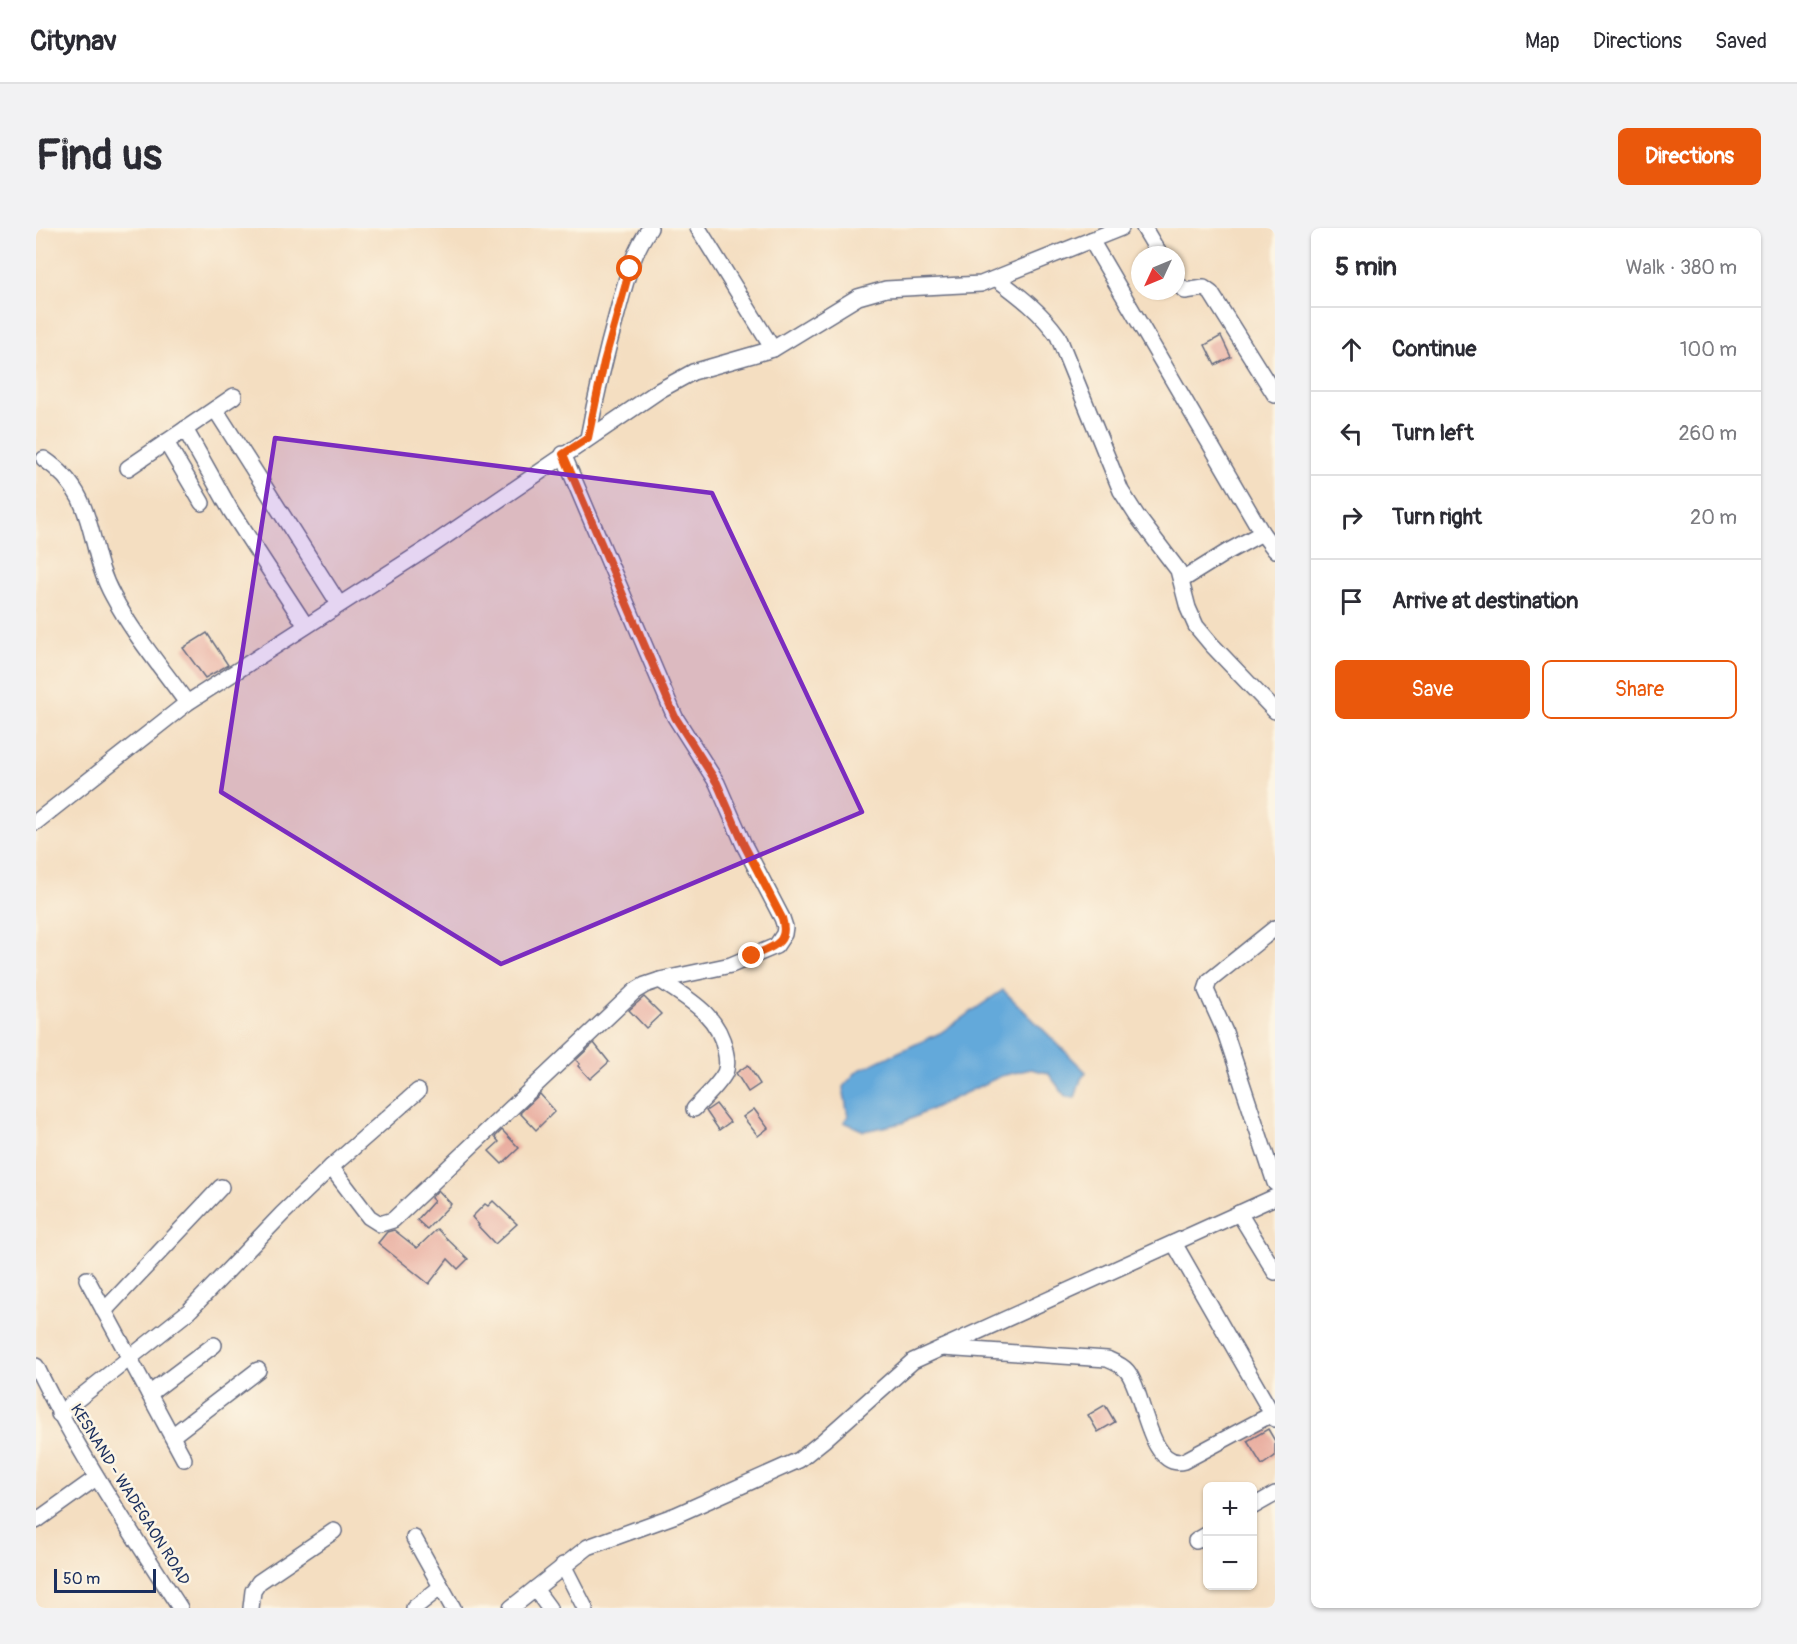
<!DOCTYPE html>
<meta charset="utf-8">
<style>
body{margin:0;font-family:Pangolin,sans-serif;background:#f2f2f3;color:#2b2b33}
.controls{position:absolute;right:18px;bottom:18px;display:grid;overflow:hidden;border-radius:9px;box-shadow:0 2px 4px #0004}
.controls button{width:54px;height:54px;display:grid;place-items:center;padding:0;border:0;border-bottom:2px solid #e1e1e2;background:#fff;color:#2b2b33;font:30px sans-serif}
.compass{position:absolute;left:1095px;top:18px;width:54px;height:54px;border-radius:50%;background:#fff;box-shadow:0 2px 4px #0004;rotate:226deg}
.scale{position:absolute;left:18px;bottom:15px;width:102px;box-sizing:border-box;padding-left:6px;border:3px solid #1b2f5e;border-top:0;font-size:16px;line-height:21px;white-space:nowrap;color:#1b2f5e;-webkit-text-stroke:4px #fcf5e5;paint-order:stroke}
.stop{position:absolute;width:18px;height:18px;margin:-14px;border:4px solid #ea580c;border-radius:50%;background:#fff}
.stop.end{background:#ea580c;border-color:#fff;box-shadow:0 2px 6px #0008}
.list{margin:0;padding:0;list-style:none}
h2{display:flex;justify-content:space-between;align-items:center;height:78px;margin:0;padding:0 24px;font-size:26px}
h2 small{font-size:20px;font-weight:400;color:#7c7c81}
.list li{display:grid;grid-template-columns:39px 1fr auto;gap:18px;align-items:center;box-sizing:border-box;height:84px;padding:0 24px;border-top:2px solid #e1e1e2}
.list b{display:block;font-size:22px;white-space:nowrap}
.list em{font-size:20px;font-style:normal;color:#7c7c81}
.actions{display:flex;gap:12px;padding:18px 24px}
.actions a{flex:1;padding:14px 0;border:2px solid #ea580c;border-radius:9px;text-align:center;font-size:21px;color:#ea580c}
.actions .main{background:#ea580c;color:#fff}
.icon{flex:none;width:33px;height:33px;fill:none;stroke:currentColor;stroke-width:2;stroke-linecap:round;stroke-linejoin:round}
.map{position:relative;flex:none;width:1239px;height:1380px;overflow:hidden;border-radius:9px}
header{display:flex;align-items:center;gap:36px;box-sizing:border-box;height:84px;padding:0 30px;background:#fff;border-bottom:2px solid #e1e1e2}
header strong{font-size:28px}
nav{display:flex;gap:33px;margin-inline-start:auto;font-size:21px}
.intro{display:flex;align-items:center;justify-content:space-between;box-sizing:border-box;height:144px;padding:0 36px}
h1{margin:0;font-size:42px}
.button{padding:15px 27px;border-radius:9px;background:#ea580c;color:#fff;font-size:21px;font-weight:700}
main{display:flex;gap:36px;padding:0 36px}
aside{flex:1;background:#fff;border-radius:9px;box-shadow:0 2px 4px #0004}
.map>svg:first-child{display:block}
</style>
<header>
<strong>Citynav</strong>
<nav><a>Map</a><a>Directions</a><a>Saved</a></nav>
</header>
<div class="intro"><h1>Find us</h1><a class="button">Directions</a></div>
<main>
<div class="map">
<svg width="1239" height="1380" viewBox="0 0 1239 1380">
<rect width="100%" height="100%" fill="#fcf5e5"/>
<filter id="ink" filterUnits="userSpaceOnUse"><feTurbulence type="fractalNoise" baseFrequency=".0167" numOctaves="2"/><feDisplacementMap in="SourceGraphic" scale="12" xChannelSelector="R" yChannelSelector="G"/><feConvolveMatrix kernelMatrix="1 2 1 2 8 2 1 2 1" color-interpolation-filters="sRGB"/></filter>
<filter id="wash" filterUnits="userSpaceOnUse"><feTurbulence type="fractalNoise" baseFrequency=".008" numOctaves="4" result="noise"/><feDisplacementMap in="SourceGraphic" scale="24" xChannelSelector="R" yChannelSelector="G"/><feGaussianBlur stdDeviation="1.35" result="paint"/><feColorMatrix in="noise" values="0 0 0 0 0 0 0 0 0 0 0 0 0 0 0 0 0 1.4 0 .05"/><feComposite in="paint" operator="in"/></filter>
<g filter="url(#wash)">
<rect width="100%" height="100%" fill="#f4dec1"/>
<polygon fill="#64a9da" stroke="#406c9c" stroke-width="1.5" points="967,762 1050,844 1045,851 1039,870 1030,869 1012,845 995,841 965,848 866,895 828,903 808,894 812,888 807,859 821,843 904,805"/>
<g id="blocks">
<g fill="#e9aea0">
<polygon points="1185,108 1195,129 1179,137 1169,117"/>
<polygon points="171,405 192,437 169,450 147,420"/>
<polygon points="608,769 625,786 610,800 593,782"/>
<polygon points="558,815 573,834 554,851 542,838 544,836 540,832"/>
<polygon points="712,837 724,856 712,864 700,845"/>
<polygon points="504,866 519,883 500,902 484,885"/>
<polygon points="680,876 694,894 683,902 670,883"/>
<polygon points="718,881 732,900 722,908 707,889"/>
<polygon points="466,902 483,920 466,936 453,923 463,914 459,909"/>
<polygon points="402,962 415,976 391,1001 381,992 398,973 395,970"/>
<polygon points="457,973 481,996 459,1016 442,998 443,997 436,989 449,976 452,978"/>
<polygon points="401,1001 432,1031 422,1041 412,1031 393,1056 342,1015 351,1004 358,1002 381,1020"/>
<polygon points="1069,1177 1079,1194 1062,1204 1052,1187"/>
<polygon points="1232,1201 1239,1213 1239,1228 1226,1237 1211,1213"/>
</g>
</g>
</g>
<g filter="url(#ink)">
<use href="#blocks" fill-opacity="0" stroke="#676c81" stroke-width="1.5"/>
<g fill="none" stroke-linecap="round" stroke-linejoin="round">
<g stroke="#676c81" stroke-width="18">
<g id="street">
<polyline points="662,0 737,121"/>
<polyline points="1108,0 1124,27"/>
<polyline points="1055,12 1226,305 1239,322"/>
<path d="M961 51C984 68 1005 84 1022 108L1085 263 1101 288 1142 342 1152 380 1160 398 1175 416 1239 483"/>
<polyline points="1140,54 1149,63 1168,60 1175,65 1239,167"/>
<polyline points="179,181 303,376"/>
<polyline points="149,201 195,283 270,398"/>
<path d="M552 210C560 167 570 125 582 82 590 53 596 25 614 0"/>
<polyline points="130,214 166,275"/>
<path d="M8 231C64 269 49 318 77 368 97 406 126 440 151 475"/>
<polyline points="92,240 198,168"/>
<polyline points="1146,352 1191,324 1226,305"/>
<polyline points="0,594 151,475 395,318 624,162 657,144 737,121 822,69 850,61 945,56 1085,0"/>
<polyline points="1239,700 1173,753 1170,762 1189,804 1239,955"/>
<path d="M624 752C652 771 682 786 689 822 691 830 692 837 689 845 682 858 668 870 658 881"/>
<polyline points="295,939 333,989 344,996 357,992 599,763 609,757 624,752 695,737 740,718 748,706 749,699 746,690 708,617 681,555 639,489 527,226"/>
<polyline points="1203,985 1239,1044"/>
<polyline points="1138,1015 1239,1191"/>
<polyline points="51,1051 148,1231"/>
<polyline points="68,1083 185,959"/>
<path d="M906 1120 1071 1131C1078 1134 1086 1137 1091 1143 1108 1163 1113 1243 1148 1233L1236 1186"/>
<path d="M0 1138C41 1223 93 1301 144 1380"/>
<polyline points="113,1166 178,1117"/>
<polyline points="23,1186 153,1083 246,986 295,939 382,863"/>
<polyline points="136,1208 222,1142"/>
<polyline points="1216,1279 1239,1266"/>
<polyline points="0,1293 60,1250"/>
<polyline points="378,1310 417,1380"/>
<polyline points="1160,1313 1172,1306"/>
<polyline points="527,1337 549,1380"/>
<polyline points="499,1361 513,1380"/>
<polyline points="215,1380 217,1363 223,1354 298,1303"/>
<polyline points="378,1380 405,1359"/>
<polyline points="475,1380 552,1319 640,1287 763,1232 788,1212 877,1133 1239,969"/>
</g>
</g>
<use href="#street" stroke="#fff" stroke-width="15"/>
</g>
</g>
<g fill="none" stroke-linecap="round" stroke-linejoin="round" filter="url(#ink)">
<path stroke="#ea580c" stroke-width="8" d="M594 41 568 134 552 210 527 226 639 489 681 555 708 617 746 690C754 716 736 719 716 728"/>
</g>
<path fill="#7b2cbf" fill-opacity="0.2" stroke="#7b2cbf" stroke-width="4.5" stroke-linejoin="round" d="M239 210 676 265 826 584 465 736 185 564Z"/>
<g text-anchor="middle" stroke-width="5" stroke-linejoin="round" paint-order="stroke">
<g font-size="16" fill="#1b2f5e" stroke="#fcf5e5">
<text transform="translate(95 1266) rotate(58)" y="6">KESNAND - WADEGAON ROAD</text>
</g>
</g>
</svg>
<div class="controls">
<button>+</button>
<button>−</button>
</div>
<svg class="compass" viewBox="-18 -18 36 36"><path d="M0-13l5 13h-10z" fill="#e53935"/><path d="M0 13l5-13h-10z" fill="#7c7c81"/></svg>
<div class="scale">50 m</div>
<div class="stop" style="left:594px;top:41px"></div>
<div class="stop end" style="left:716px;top:728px"></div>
</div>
<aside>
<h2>5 min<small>Walk · 380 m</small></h2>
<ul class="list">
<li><svg class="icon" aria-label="ahead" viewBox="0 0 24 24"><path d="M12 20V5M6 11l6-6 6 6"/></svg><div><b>Continue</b></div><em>100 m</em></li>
<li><svg class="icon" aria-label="left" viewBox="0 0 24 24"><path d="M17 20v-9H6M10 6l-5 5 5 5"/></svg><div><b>Turn left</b></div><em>260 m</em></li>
<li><svg class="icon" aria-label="right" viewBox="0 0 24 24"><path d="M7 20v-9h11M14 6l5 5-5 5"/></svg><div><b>Turn right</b></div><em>20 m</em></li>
<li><svg class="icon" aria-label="arrive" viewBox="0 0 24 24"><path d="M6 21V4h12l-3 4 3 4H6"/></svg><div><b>Arrive at destination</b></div></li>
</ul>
<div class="actions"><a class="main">Save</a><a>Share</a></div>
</aside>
</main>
